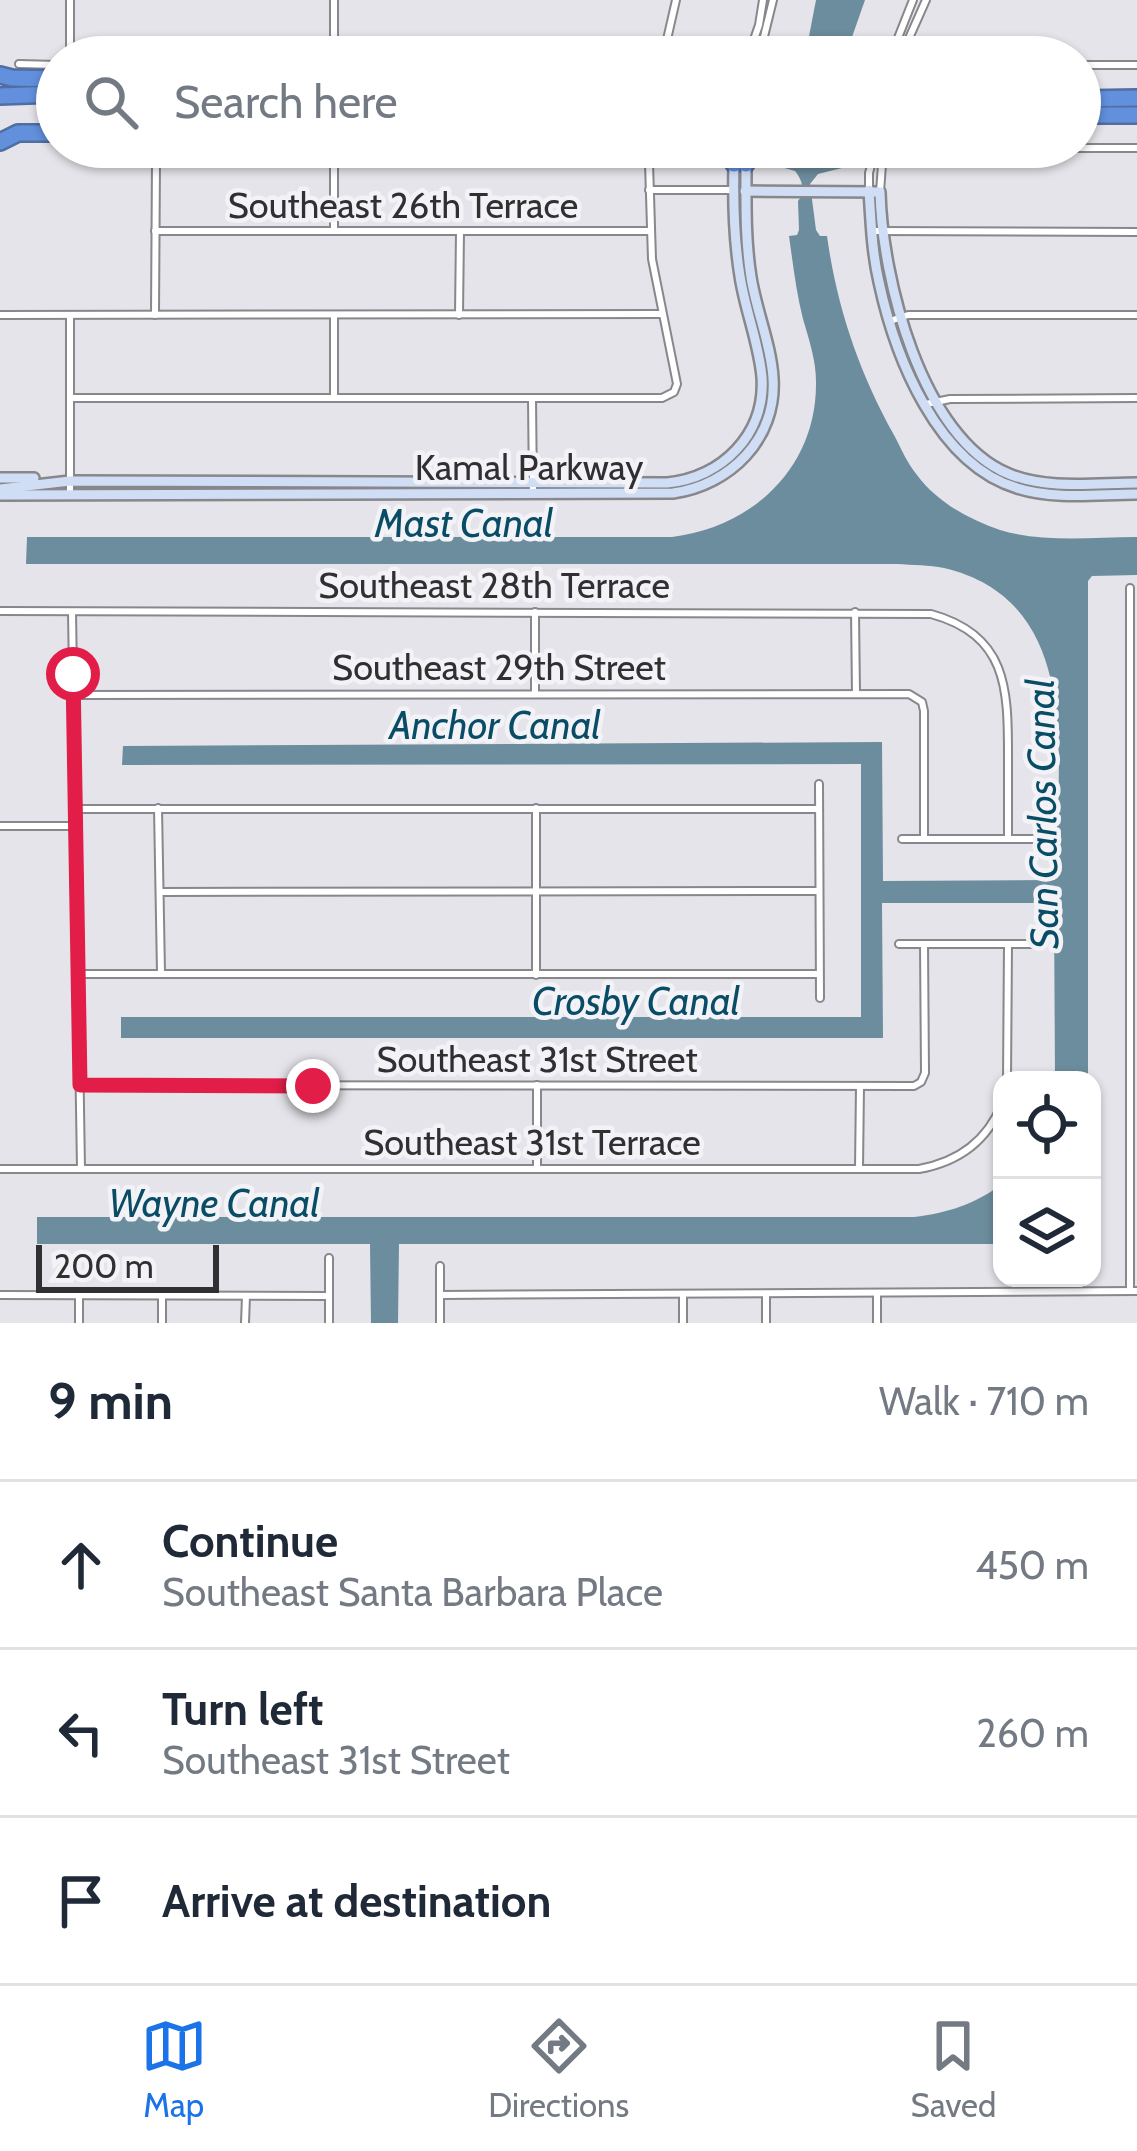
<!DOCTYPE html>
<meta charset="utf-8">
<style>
body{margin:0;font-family:Cabin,sans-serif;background:#f6f6f7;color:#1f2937}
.controls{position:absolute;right:36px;bottom:36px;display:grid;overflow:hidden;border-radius:24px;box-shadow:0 3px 9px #0004}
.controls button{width:108px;height:108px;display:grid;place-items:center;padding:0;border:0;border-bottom:3px solid #e0e1e3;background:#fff;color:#1f2937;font:60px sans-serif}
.scale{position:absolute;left:36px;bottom:30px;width:183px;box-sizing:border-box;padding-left:12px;border:6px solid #303032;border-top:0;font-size:33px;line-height:42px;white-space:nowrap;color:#303032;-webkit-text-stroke:9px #f2f2f7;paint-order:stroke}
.stop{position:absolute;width:36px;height:36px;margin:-27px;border:9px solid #e11d48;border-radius:50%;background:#fff}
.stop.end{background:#e11d48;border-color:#fff;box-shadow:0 3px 12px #0008}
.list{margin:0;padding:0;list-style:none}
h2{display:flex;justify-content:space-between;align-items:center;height:156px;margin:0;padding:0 48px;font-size:51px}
h2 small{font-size:39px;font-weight:400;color:#747a83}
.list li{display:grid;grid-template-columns:78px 1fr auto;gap:36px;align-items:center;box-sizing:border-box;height:168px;padding:0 48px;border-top:3px solid #e0e1e3}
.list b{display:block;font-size:45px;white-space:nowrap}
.list p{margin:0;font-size:39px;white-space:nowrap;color:#747a83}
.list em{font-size:39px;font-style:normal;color:#747a83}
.icon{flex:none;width:66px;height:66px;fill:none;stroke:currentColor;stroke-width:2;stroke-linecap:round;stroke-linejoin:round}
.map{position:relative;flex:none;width:1137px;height:1323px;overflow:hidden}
.search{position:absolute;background:#fff;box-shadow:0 3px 9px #0004;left:36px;right:36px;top:36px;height:132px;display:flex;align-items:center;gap:30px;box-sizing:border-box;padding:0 42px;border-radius:66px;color:#747a83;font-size:45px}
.sheet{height:660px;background:#fff}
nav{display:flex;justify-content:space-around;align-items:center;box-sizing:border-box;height:168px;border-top:3px solid #e0e1e3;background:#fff;font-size:33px;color:#747a83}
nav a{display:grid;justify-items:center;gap:6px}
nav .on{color:#1a73e8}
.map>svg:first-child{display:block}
</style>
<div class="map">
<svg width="1137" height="1323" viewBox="0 0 1137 1323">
<rect width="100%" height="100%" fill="#e5e4ea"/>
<g fill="#6c8d9d">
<polygon points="816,0 865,0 845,57 805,57"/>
<path d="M768 147H847L848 156 842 168 818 174 810 184 816 230 820 236H827C837 308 859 372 894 435 901 448 907 463 917 475 937 502 968 519 1000 530 1043 543 1092 537 1137 537V575L1092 576 1088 581V1080H1055L1054 903H882L883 1038H121V1017H861V764L122 765 123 746 882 742 883 881 1055 880C1056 774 1089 602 944 568 929 565 913 565 897 564H26L27 537H672C753 527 817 467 816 382 816 360 809 340 803 319 796 291 793 264 789 236L797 235 799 230 798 201C806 192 802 179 795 171L771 164Z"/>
<path d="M1002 1184V1244H399L398 1323H371L370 1244H37V1217H914C948 1213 975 1204 1002 1184Z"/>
</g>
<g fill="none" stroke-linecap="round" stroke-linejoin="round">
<g stroke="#87878c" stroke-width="10">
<g id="street">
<polyline points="70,0 70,57"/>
<polyline points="334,57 334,0"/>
<polyline points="663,57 676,0"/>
<polyline points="748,57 759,25 763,0"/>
<polyline points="759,57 773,0"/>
<polyline points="900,57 896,43 913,0"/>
<polyline points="908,57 906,45 926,0"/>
<polyline points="19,64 57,65"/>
<polyline points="1080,65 1137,65"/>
<polyline points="334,148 334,231"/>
<polyline points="883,151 893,148 1137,148"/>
<polyline points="869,189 869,173 873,158 883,151"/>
<polyline points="649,190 733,190"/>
<polyline points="880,192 883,151"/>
<polyline points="155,231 650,231"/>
<polyline points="872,231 1137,232"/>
<polyline points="0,315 661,314"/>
<polyline points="334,315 334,398"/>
<polyline points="459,315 460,232"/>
<polyline points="890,321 908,315 1137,315"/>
<polyline points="70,398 662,398 674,392 677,384 652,259 649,163 645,153 639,149 166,149 158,154 156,161 155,315"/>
<polyline points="532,398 533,494"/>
<polyline points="926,404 950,399 1137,398"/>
<polyline points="70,494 70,315"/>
<polyline points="1130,588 1130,1291"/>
<path d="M0 611 931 614C1007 635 1008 688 1008 755 1008 783 1008 811 1008 839"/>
<polyline points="72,612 81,1169"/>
<polyline points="535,612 535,694"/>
<polyline points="855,612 856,694"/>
<polyline points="73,695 909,694 922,702 924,711 924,839"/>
<polyline points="819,784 820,998"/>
<polyline points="158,808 161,973"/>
<polyline points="75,809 819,809"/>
<polyline points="0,826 74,826"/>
<polyline points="902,839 1039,839"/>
<polyline points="160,892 819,891"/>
<polyline points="899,944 1042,944"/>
<polyline points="78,974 819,974"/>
<polyline points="536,975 536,808"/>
<polyline points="1007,1080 1008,944"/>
<polyline points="80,1085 914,1086 921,1082 925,1073 924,944"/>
<path d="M0 1169H919C958 1162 987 1141 1002 1104"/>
<polyline points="537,1169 537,1085"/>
<polyline points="859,1169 860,1086"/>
<polyline points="440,1266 440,1323"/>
<polyline points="877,1293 877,1323"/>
<polyline points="766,1294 766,1323"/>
<polyline points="0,1295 328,1296"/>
<polyline points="440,1295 1137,1291"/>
<polyline points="162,1297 162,1323"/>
<polyline points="79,1323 79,1297"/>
<polyline points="245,1323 246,1296"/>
<polyline points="329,1323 329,1258"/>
<polyline points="683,1323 683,1294"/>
</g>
</g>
<g stroke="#87878c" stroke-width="14">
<g id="secondary">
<path d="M869 190C871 221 872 252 879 282 895 357 937 464 1017 488 1054 500 1099 494 1137 494"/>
<path d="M745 191 880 192C882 277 921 438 1009 474 1048 490 1096 483 1137 483"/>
<polyline points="0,478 34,478"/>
<path d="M0 489 70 481 667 483C722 478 766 434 762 377 759 343 745 310 740 276 734 239 733 202 734 164"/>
<path d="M0 495 673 493C730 485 777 439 773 378 771 344 756 310 751 277 745 239 746 202 746 164"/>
</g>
</g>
<g stroke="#506ea1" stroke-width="20">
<g id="highway">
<polyline points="0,75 12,78 57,79"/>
<polyline points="0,96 57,94"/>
<polyline points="1080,99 1137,98"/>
<polyline points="1080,115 1137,115"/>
<polyline points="0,142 18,133 57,133"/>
<polyline points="734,164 734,147"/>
<polyline points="746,164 747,147"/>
</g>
</g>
<use href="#street" stroke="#fff" stroke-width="6"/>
<use href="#secondary" stroke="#d0def5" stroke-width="9"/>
<use href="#highway" stroke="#6290dd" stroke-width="15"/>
</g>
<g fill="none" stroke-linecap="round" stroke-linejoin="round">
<polyline stroke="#e11d48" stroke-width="15" points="73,674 80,1085 313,1086"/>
</g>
<g text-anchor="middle" stroke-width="9" stroke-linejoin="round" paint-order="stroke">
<g font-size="36" fill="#303032" stroke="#f2f2f7">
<text x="403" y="218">Southeast 26th Terrace</text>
<text x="529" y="480">Kamal Parkway</text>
<text x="494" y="598">Southeast 28th Terrace</text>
<text x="499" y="680">Southeast 29th Street</text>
<text x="537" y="1072">Southeast 31st Street</text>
<text x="532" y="1155">Southeast 31st Terrace</text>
</g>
<g font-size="39" font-style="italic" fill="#094c65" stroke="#f2f2f7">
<text x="464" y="537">Mast Canal</text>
<text x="495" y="739">Anchor Canal</text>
<text transform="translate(1042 814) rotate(-91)" y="14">San Carlos Canal</text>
<text x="636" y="1015">Crosby Canal</text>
<text x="214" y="1217">Wayne Canal</text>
</g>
</g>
</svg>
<div class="controls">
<button><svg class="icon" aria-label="locate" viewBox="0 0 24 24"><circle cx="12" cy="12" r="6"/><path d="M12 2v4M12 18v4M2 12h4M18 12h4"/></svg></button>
<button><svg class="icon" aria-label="layers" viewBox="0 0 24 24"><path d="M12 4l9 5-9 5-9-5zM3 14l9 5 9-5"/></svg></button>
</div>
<div class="scale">200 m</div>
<div class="stop" style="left:73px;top:674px"></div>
<div class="stop end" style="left:313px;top:1086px"></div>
<div class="search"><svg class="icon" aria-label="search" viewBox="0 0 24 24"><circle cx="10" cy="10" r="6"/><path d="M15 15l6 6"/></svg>Search here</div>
</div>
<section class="sheet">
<h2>9 min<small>Walk · 710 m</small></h2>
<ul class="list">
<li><svg class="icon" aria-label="ahead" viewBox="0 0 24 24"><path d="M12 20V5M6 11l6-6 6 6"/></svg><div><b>Continue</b><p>Southeast Santa Barbara Place</p></div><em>450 m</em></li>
<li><svg class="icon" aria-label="left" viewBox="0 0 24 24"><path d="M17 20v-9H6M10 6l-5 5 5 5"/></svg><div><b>Turn left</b><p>Southeast 31st Street</p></div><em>260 m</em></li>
<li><svg class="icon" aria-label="arrive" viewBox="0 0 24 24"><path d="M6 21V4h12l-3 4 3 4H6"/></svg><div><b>Arrive at destination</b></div></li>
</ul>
</section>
<nav>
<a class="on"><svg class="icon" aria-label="map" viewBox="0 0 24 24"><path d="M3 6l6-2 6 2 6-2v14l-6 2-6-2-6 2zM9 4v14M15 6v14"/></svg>Map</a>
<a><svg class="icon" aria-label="directions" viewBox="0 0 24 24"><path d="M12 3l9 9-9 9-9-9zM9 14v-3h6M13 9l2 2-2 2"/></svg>Directions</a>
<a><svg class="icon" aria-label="saved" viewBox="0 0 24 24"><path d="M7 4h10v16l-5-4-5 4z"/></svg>Saved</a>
</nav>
